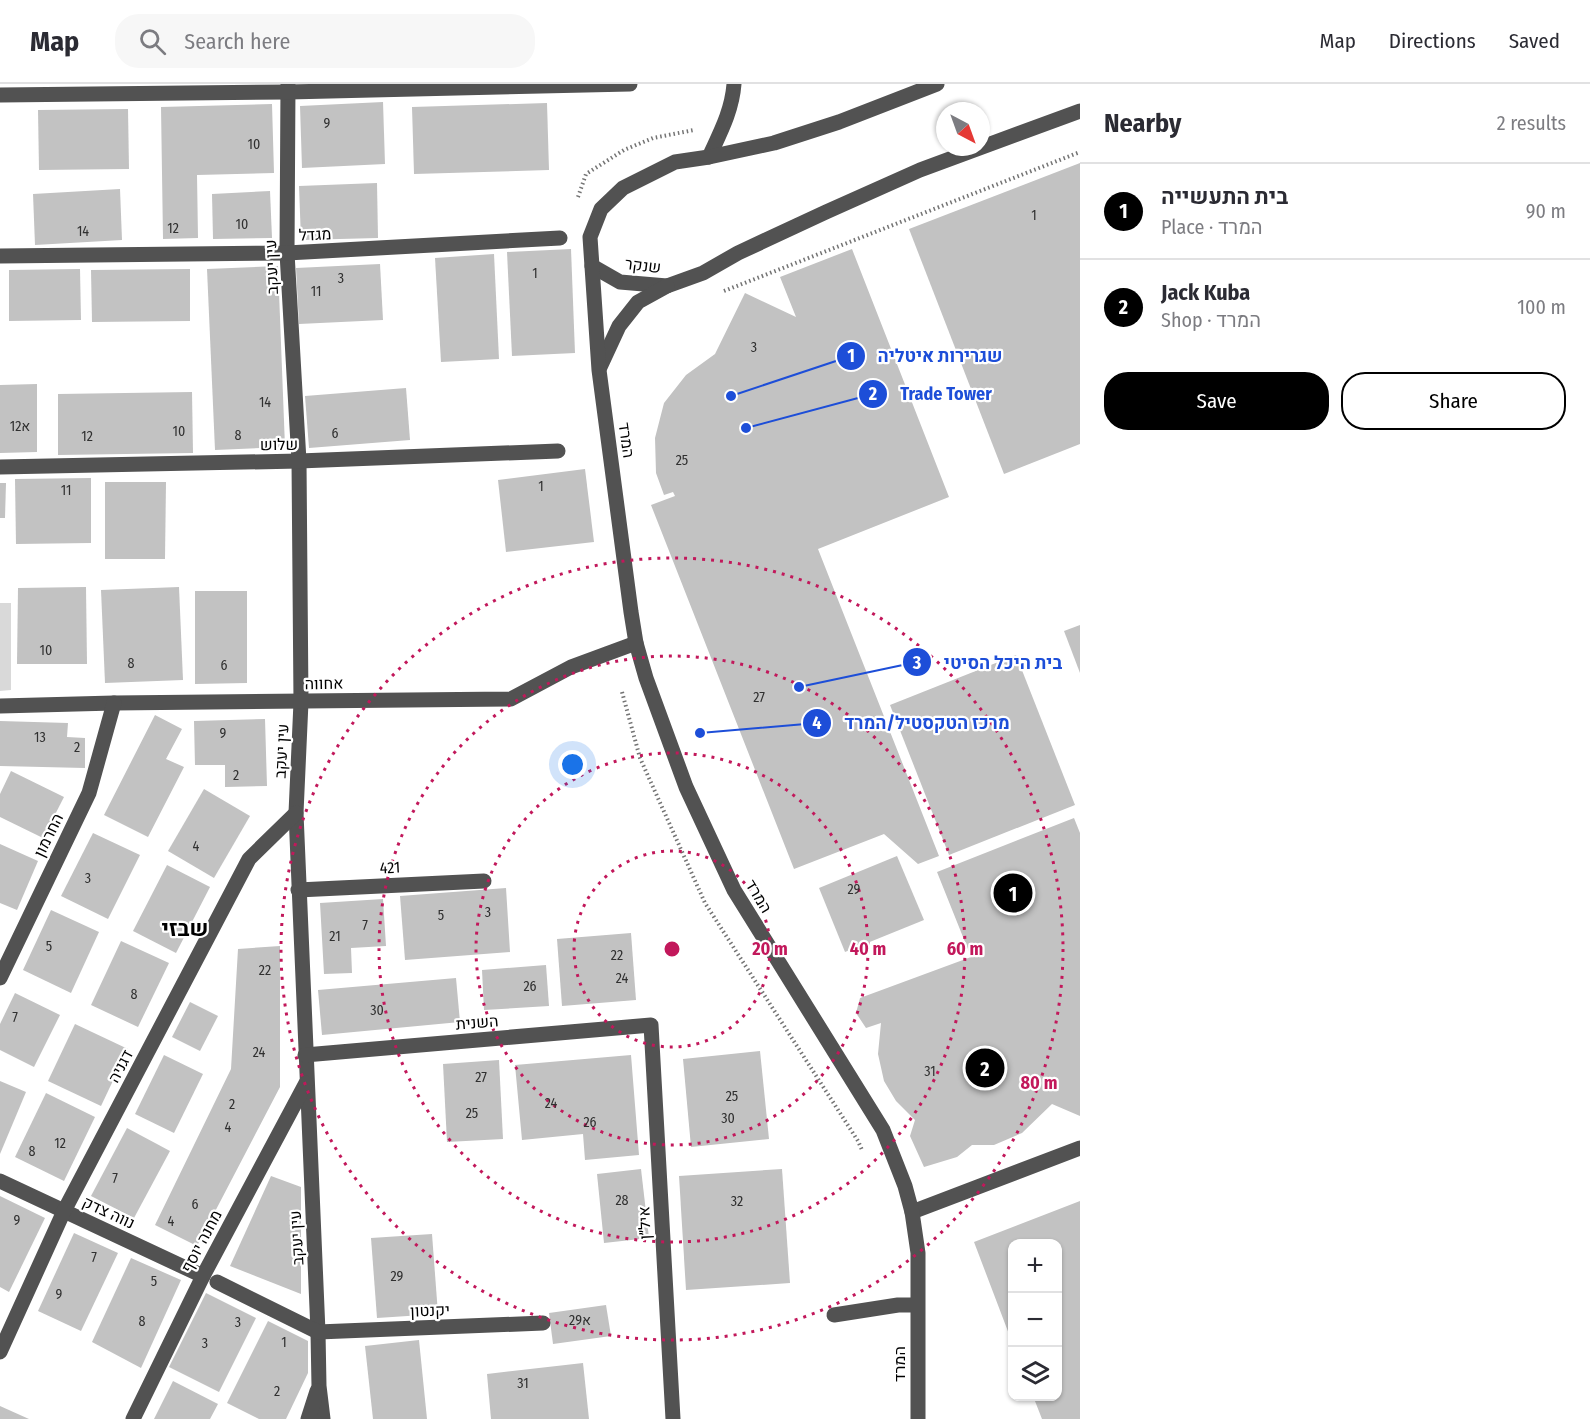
<!DOCTYPE html>
<meta charset="utf-8">
<style>
body{margin:0;font-family:"Fira Sans Condensed",Heebo,sans-serif;background:#f7f7f7;color:#2b2b33}
.controls{position:absolute;right:18px;bottom:18px;display:grid;overflow:hidden;border-radius:12px;box-shadow:0 2px 4px #0004}
.controls button{width:54px;height:54px;display:grid;place-items:center;padding:0;border:0;border-bottom:2px solid #e1e1e2;background:#fff;color:#2b2b33;font:30px sans-serif}
.compass{position:absolute;left:936px;top:18px;width:54px;height:54px;border-radius:50%;background:#fff;box-shadow:0 2px 4px #0004;rotate:139deg}
.you{position:absolute;left:573px;top:681px;width:21px;height:21px;margin:-15px;border:4px solid #fff;border-radius:50%;background:#1a73e8;box-shadow:0 0 0 9px #1a73e833}
.badge{display:grid;place-items:center;width:39px;height:39px;border-radius:50%;background:#000;color:#fff;font-size:20px;font-weight:700}
.pin{position:absolute;translate:-50% -50%;border:3px solid #fff;box-shadow:0 2px 6px #0006}
.list{margin:0;padding:0;list-style:none}
h2{display:flex;justify-content:space-between;align-items:center;height:78px;margin:0;padding:0 24px;font-size:26px}
h2 small{font-size:20px;font-weight:400;color:#7c7c81}
.list li{display:grid;grid-template-columns:39px 1fr auto;gap:18px;align-items:center;box-sizing:border-box;height:96px;padding:0 24px;border-top:2px solid #e1e1e2}
.list b{display:block;font-size:22px;white-space:nowrap}
.list p{margin:0;font-size:20px;white-space:nowrap;color:#7c7c81}
.list em{font-size:20px;font-style:normal;color:#7c7c81}
.actions{display:flex;gap:12px;padding:18px 24px}
.actions a{flex:1;padding:14px 0;border:2px solid #000;border-radius:24px;text-align:center;font-size:21px;color:#000}
.actions .main{background:#000;color:#fff}
.icon{flex:none;width:33px;height:33px;fill:none;stroke:currentColor;stroke-width:2;stroke-linecap:round;stroke-linejoin:round}
.map{position:relative;flex:none;width:1080px;height:1335px;overflow:hidden}
header{display:flex;align-items:center;gap:36px;box-sizing:border-box;height:84px;padding:0 30px;background:#fff;border-bottom:2px solid #e1e1e2}
header strong{font-size:28px}
nav{display:flex;gap:33px;margin-inline-start:auto;font-size:21px}
.search{width:420px;height:54px;background:#f7f7f7;display:flex;align-items:center;gap:15px;box-sizing:border-box;padding:0 21px;border-radius:24px;color:#7c7c81;font-size:22px}
main{display:flex}
aside{flex:1;background:#fff}
.map>svg:first-child{display:block}
</style>
<header>
<strong>Map</strong>
<div class="search"><svg class="icon" aria-label="search" viewBox="0 0 24 24"><circle cx="10" cy="10" r="6"/><path d="M15 15l6 6"/></svg>Search here</div>
<nav><a>Map</a><a>Directions</a><a>Saved</a></nav>
</header>
<main>
<div class="map">
<svg width="1080" height="1335" viewBox="0 0 1080 1335">
<rect width="100%" height="100%" fill="#fff"/>
<polygon fill="#d9d9d9" points="0,519 11,519 11,606 0,607"/>
<g fill="#c2c2c2">
<polygon points="383,18 385,80 302,84 300,22"/>
<polygon points="547,19 549,86 414,90 412,23"/>
<polygon points="272,20 274,89 197,91 198,154 163,155 161,23"/>
<polygon points="128,25 129,85 39,86 38,26"/>
<polygon points="1080,79 1080,360 1004,390 909,145"/>
<polygon points="377,99 378,154 301,156 299,102"/>
<polygon points="120,105 122,156 35,161 33,110"/>
<polygon points="270,107 272,154 213,155 212,110"/>
<polygon points="571,165 575,269 512,272 507,168"/>
<polygon points="852,165 949,413 818,465 939,772 918,780 884,750 794,785 651,421 675,412 673,408 664,411 656,389 655,354 664,319 686,291 715,270 745,209 796,233 780,193"/>
<polygon points="494,170 499,275 441,278 435,174"/>
<polygon points="380,180 383,236 299,240 296,184"/>
<polygon points="278,182 285,363 215,366 207,185"/>
<polygon points="80,185 81,236 9,237 9,186"/>
<polygon points="190,185 190,237 92,238 91,186"/>
<polygon points="37,300 37,368 0,369 0,301"/>
<polygon points="406,304 410,356 309,364 305,312"/>
<polygon points="192,308 193,369 58,371 58,310"/>
<polygon points="585,385 594,458 506,468 498,396"/>
<polygon points="91,394 91,459 16,460 15,395"/>
<polygon points="105,398 166,398 165,475 105,475"/>
<polygon points="0,399 6,399 5,434 0,434"/>
<polygon points="86,503 87,580 17,580 18,504"/>
<polygon points="179,503 183,596 105,599 101,506"/>
<polygon points="195,507 247,507 247,599 195,600"/>
<polygon points="1080,541 1080,589 1064,547"/>
<polygon points="1016,571 1075,721 949,771 890,621"/>
<polygon points="155,631 182,645 166,675 184,683 148,753 104,731"/>
<polygon points="265,635 267,702 225,703 225,681 195,681 194,637"/>
<polygon points="0,637 68,639 67,653 85,654 85,684 0,682"/>
<polygon points="11,687 64,713 43,754 0,733 0,710"/>
<polygon points="204,705 250,732 214,794 168,767"/>
<polygon points="1074,734 1080,749 1080,1032 1052,1020 1022,1049 994,1061 972,1061 957,1073 924,1083 910,1052 915,1036 896,1017 884,997 878,970 881,939 866,944 856,929 860,914 971,873 937,788"/>
<polygon points="93,749 140,771 108,835 61,812"/>
<polygon points="0,760 38,777 17,826 0,819"/>
<polygon points="897,772 924,836 845,868 819,804"/>
<polygon points="167,781 210,803 176,869 133,847"/>
<polygon points="506,804 510,868 405,876 400,812"/>
<polygon points="383,815 386,862 351,864 352,889 324,890 320,819"/>
<polygon points="51,826 99,848 71,909 23,886"/>
<polygon points="631,849 636,916 562,922 557,855"/>
<polygon points="121,857 169,879 138,943 91,921"/>
<polygon points="280,862 280,1003 197,1162 155,1141 231,985 238,865"/>
<polygon points="546,881 549,922 484,926 482,886"/>
<polygon points="456,894 460,938 322,951 318,906"/>
<polygon points="15,909 60,931 34,983 0,966 0,940"/>
<polygon points="190,918 218,932 200,967 172,953"/>
<polygon points="75,940 128,965 101,1022 48,997"/>
<polygon points="760,967 769,1055 691,1063 683,975"/>
<polygon points="164,971 203,990 174,1049 135,1030"/>
<polygon points="631,971 639,1071 585,1076 583,1050 522,1056 515,981"/>
<polygon points="499,976 503,1055 447,1058 443,980"/>
<polygon points="0,997 26,1008 0,1070"/>
<polygon points="46,1009 95,1033 64,1097 15,1073"/>
<polygon points="127,1044 170,1067 134,1134 91,1112"/>
<polygon points="641,1085 649,1154 604,1159 597,1090"/>
<polygon points="782,1085 790,1199 686,1206 679,1092"/>
<polygon points="271,1092 301,1103 301,1210 230,1182"/>
<polygon points="0,1112 45,1134 9,1208 0,1203"/>
<polygon points="1080,1117 1080,1335 1042,1335 1033,1312 1058,1312 1058,1160 1012,1160 1012,1258 974,1158"/>
<polygon points="74,1149 118,1169 81,1247 38,1227"/>
<polygon points="432,1150 438,1230 377,1234 371,1154"/>
<polygon points="131,1174 181,1196 141,1284 92,1258"/>
<polygon points="206,1209 256,1234 219,1308 169,1283"/>
<polygon points="606,1221 611,1252 553,1260 549,1229"/>
<polygon points="268,1237 308,1257 308,1289 286,1335 259,1335 227,1319"/>
<polygon points="419,1256 427,1335 373,1335 365,1262"/>
<polygon points="583,1279 589,1335 491,1335 487,1290"/>
<polygon points="173,1297 218,1320 210,1335 154,1335"/>
<polygon points="0,1322 29,1335 0,1335"/>
</g>
<g fill="none" stroke-linecap="round" stroke-linejoin="round">
<g stroke="#747474" stroke-width="4" stroke-dasharray="1.5 3" stroke-linecap="butt">
<polyline points="578,113 586,90 624,66 653,54 694,46"/>
<polyline points="724,207 1080,68"/>
<polyline points="622,608 640,674 705,819 858,1057 862,1066"/>
</g>
<g stroke="#525252" stroke-width="15">
<polyline points="288,0 287,169 299,377 301,618 296,729 318,1248 319,1302 323,1335"/>
<polyline points="0,11 288,8 630,0"/>
<path d="M709 73C720 49 732 27 734 0"/>
<polyline points="0,172 287,169 560,154"/>
<polyline points="592,182 620,198 667,202 703,189 738,169 826,128 920,86 1080,27"/>
<polyline points="600,283 619,242 638,218 667,202"/>
<polyline points="0,383 299,377 558,367"/>
<polyline points="0,622 114,619 511,615 571,583 636,559"/>
<polyline points="298,806 484,797"/>
<polyline points="0,894 89,709 114,619"/>
<polyline points="305,971 651,941 673,1335"/>
<polyline points="0,1097 203,1192"/>
<polyline points="912,1128 1080,1064"/>
<polyline points="217,1198 318,1248 543,1239"/>
<polyline points="834,1231 898,1221 917,1221"/>
<polyline points="0,1268 64,1127 249,775 296,729"/>
<polyline points="133,1335 203,1192 306,999"/>
<polyline points="308,1335 317,1307"/>
<polyline points="918,1335 918,1169 912,1128 905,1102 883,1046 734,806 686,703 646,594 636,559 631,528 599,286 590,153 601,125 623,104 675,78 709,73 774,59 839,38 937,0"/>
</g>
</g>
<g fill="none" stroke="#c2185b" stroke-width="3" stroke-dasharray="3 6">
<circle cx="672" cy="865" r="98"/>
<circle cx="672" cy="865" r="196"/>
<circle cx="672" cy="865" r="293"/>
<circle cx="672" cy="865" r="391"/>
</g>
<g text-anchor="middle" stroke-width="4.5" stroke-linejoin="round" paint-order="stroke">
<g font-size="14" fill="#303030">
<text x="327" y="44">9</text>
<text x="254" y="65">10</text>
<text x="1034" y="136">1</text>
<text x="242" y="145">10</text>
<text x="173" y="149">12</text>
<text x="83" y="152">14</text>
<text x="535" y="194">1</text>
<text x="341" y="199">3</text>
<text x="316" y="212">11</text>
<text x="754" y="268">3</text>
<text x="265" y="323">14</text>
<text x="20" y="347">12א</text>
<text x="179" y="352">10</text>
<text x="335" y="354">6</text>
<text x="238" y="356">8</text>
<text x="87" y="357">12</text>
<text x="682" y="381">25</text>
<text x="541" y="407">1</text>
<text x="66" y="411">11</text>
<text x="46" y="571">10</text>
<text x="131" y="584">8</text>
<text x="224" y="586">6</text>
<text x="759" y="618">27</text>
<text x="223" y="654">9</text>
<text x="40" y="658">13</text>
<text x="77" y="668">2</text>
<text x="236" y="696">2</text>
<text x="196" y="767">4</text>
<text x="88" y="799">3</text>
<text x="854" y="810">29</text>
<text x="488" y="833">3</text>
<text x="441" y="836">5</text>
<text x="365" y="846">7</text>
<text x="335" y="857">21</text>
<text x="49" y="867">5</text>
<text x="617" y="876">22</text>
<text x="265" y="891">22</text>
<text x="622" y="899">24</text>
<text x="530" y="907">26</text>
<text x="134" y="915">8</text>
<text x="377" y="931">30</text>
<text x="15" y="938">7</text>
<text x="259" y="973">24</text>
<text x="930" y="992">31</text>
<text x="481" y="998">27</text>
<text x="732" y="1017">25</text>
<text x="551" y="1024">24</text>
<text x="232" y="1025">2</text>
<text x="472" y="1034">25</text>
<text x="728" y="1039">30</text>
<text x="590" y="1043">26</text>
<text x="228" y="1048">4</text>
<text x="60" y="1064">12</text>
<text x="32" y="1072">8</text>
<text x="115" y="1099">7</text>
<text x="622" y="1121">28</text>
<text x="737" y="1122">32</text>
<text x="195" y="1125">6</text>
<text x="17" y="1141">9</text>
<text x="171" y="1142">4</text>
<text x="94" y="1178">7</text>
<text x="397" y="1197">29</text>
<text x="154" y="1202">5</text>
<text x="59" y="1215">9</text>
<text x="580" y="1241">29א</text>
<text x="142" y="1242">8</text>
<text x="238" y="1243">3</text>
<text x="284" y="1263">1</text>
<text x="205" y="1264">3</text>
<text x="523" y="1304">31</text>
<text x="277" y="1312">2</text>
</g>
<g font-size="16" fill="#000" stroke="#fff">
<text transform="translate(315 150) rotate(-3)" y="6">מגדל</text>
<text transform="translate(643 181) rotate(7)" y="6">שנקר</text>
<text transform="translate(271 183) rotate(-92)" y="6">עין יעקב</text>
<text transform="translate(627 356) rotate(82)" y="6">המרד</text>
<text transform="translate(279 360) rotate(-1)" y="6">שלוש</text>
<text transform="translate(324 599) rotate(-1)" y="6">אחווה</text>
<text transform="translate(281 667) rotate(-87)" y="6">עין יעקב</text>
<text transform="translate(48 751) rotate(-64)" y="6">החרמון</text>
<text transform="translate(390 783) rotate(-3)" y="6">421</text>
<text transform="translate(759 812) rotate(59)" y="6">המרד</text>
<text transform="translate(477 938) rotate(-5)" y="6">השנית</text>
<text transform="translate(120 982) rotate(-62)" y="6">דגניה</text>
<text transform="translate(109 1128) rotate(25)" y="6">נווה צדק</text>
<text transform="translate(644 1139) rotate(-93)" y="6">איל״ן</text>
<text transform="translate(296 1154) rotate(-93)" y="6">עין יעקב</text>
<text transform="translate(201 1157) rotate(-62)" y="6">מחנה יוסף</text>
<text transform="translate(430 1226) rotate(-2)" y="6">יקנטון</text>
<text transform="translate(899 1280) rotate(-90)" y="6">המרד</text>
</g>
<g font-size="22" font-weight="bold" fill="#000" stroke="#fff">
<text x="185" y="852">שבזי</text>
</g>
</g>
<circle cx="672" cy="865" r="9" fill="#c2185b" stroke="#fff" stroke-width="3"/>
<g font-size="18" text-anchor="middle" font-weight="bold" fill="#c2185b" stroke="#fff" stroke-width="4.5" stroke-linejoin="round" paint-order="stroke">
<text x="770" y="871">20 m</text>
<text x="868" y="871">40 m</text>
<text x="965" y="871">60 m</text>
<text x="1039" y="1005">80 m</text>
</g>
<path fill="none" stroke="#1d4ed8" stroke-width="2" d="M731 312L851 272M746 344L873 310M799 603L917 578M700 649L817 639"/>
<g fill="#1d4ed8" stroke="#fff" stroke-width="2">
<circle cx="731" cy="312" r="6"/>
<circle cx="746" cy="344" r="6"/>
<circle cx="799" cy="603" r="6"/>
<circle cx="700" cy="649" r="6"/>
<circle cx="851" cy="272" r="15"/>
<circle cx="873" cy="310" r="15"/>
<circle cx="917" cy="578" r="15"/>
<circle cx="817" cy="639" r="15"/>
</g>
<g font-size="18" text-anchor="middle" font-weight="bold" fill="#fff">
<text x="851" y="278">1</text>
<text x="873" y="316">2</text>
<text x="917" y="585">3</text>
<text x="817" y="645">4</text>
</g>
<g font-size="18" text-anchor="middle" font-weight="bold" fill="#1d4ed8" stroke="#fff" stroke-width="4.5" stroke-linejoin="round" paint-order="stroke">
<text x="940" y="278">שגרירות איטליה</text>
<text x="946" y="316">Trade Tower</text>
<text x="1003" y="585">בית היכל הסיטי</text>
<text x="927" y="645">מרכז הטקסטיל/המרד</text>
</g>
</svg>
<div class="controls">
<button>+</button>
<button>−</button>
<button><svg class="icon" aria-label="layers" viewBox="0 0 24 24"><path d="M12 4l9 5-9 5-9-5zM3 14l9 5 9-5"/></svg></button>
</div>
<svg class="compass" viewBox="-18 -18 36 36"><path d="M0-13l5 13h-10z" fill="#e53935"/><path d="M0 13l5-13h-10z" fill="#7c7c81"/></svg>
<div class="you"></div>
<div class="pin badge" style="left:1013px;top:809px">1</div>
<div class="pin badge" style="left:985px;top:984px">2</div>
</div>
<aside>
<h2>Nearby<small>2 results</small></h2>
<ul class="list">
<li><span class="badge">1</span><div><b>בית התעשייה</b><p>Place · המרד</p></div><em>90 m</em></li>
<li><span class="badge">2</span><div><b>Jack Kuba</b><p>Shop · המרד</p></div><em>100 m</em></li>
</ul>
<div class="actions"><a class="main">Save</a><a>Share</a></div>
</aside>
</main>
